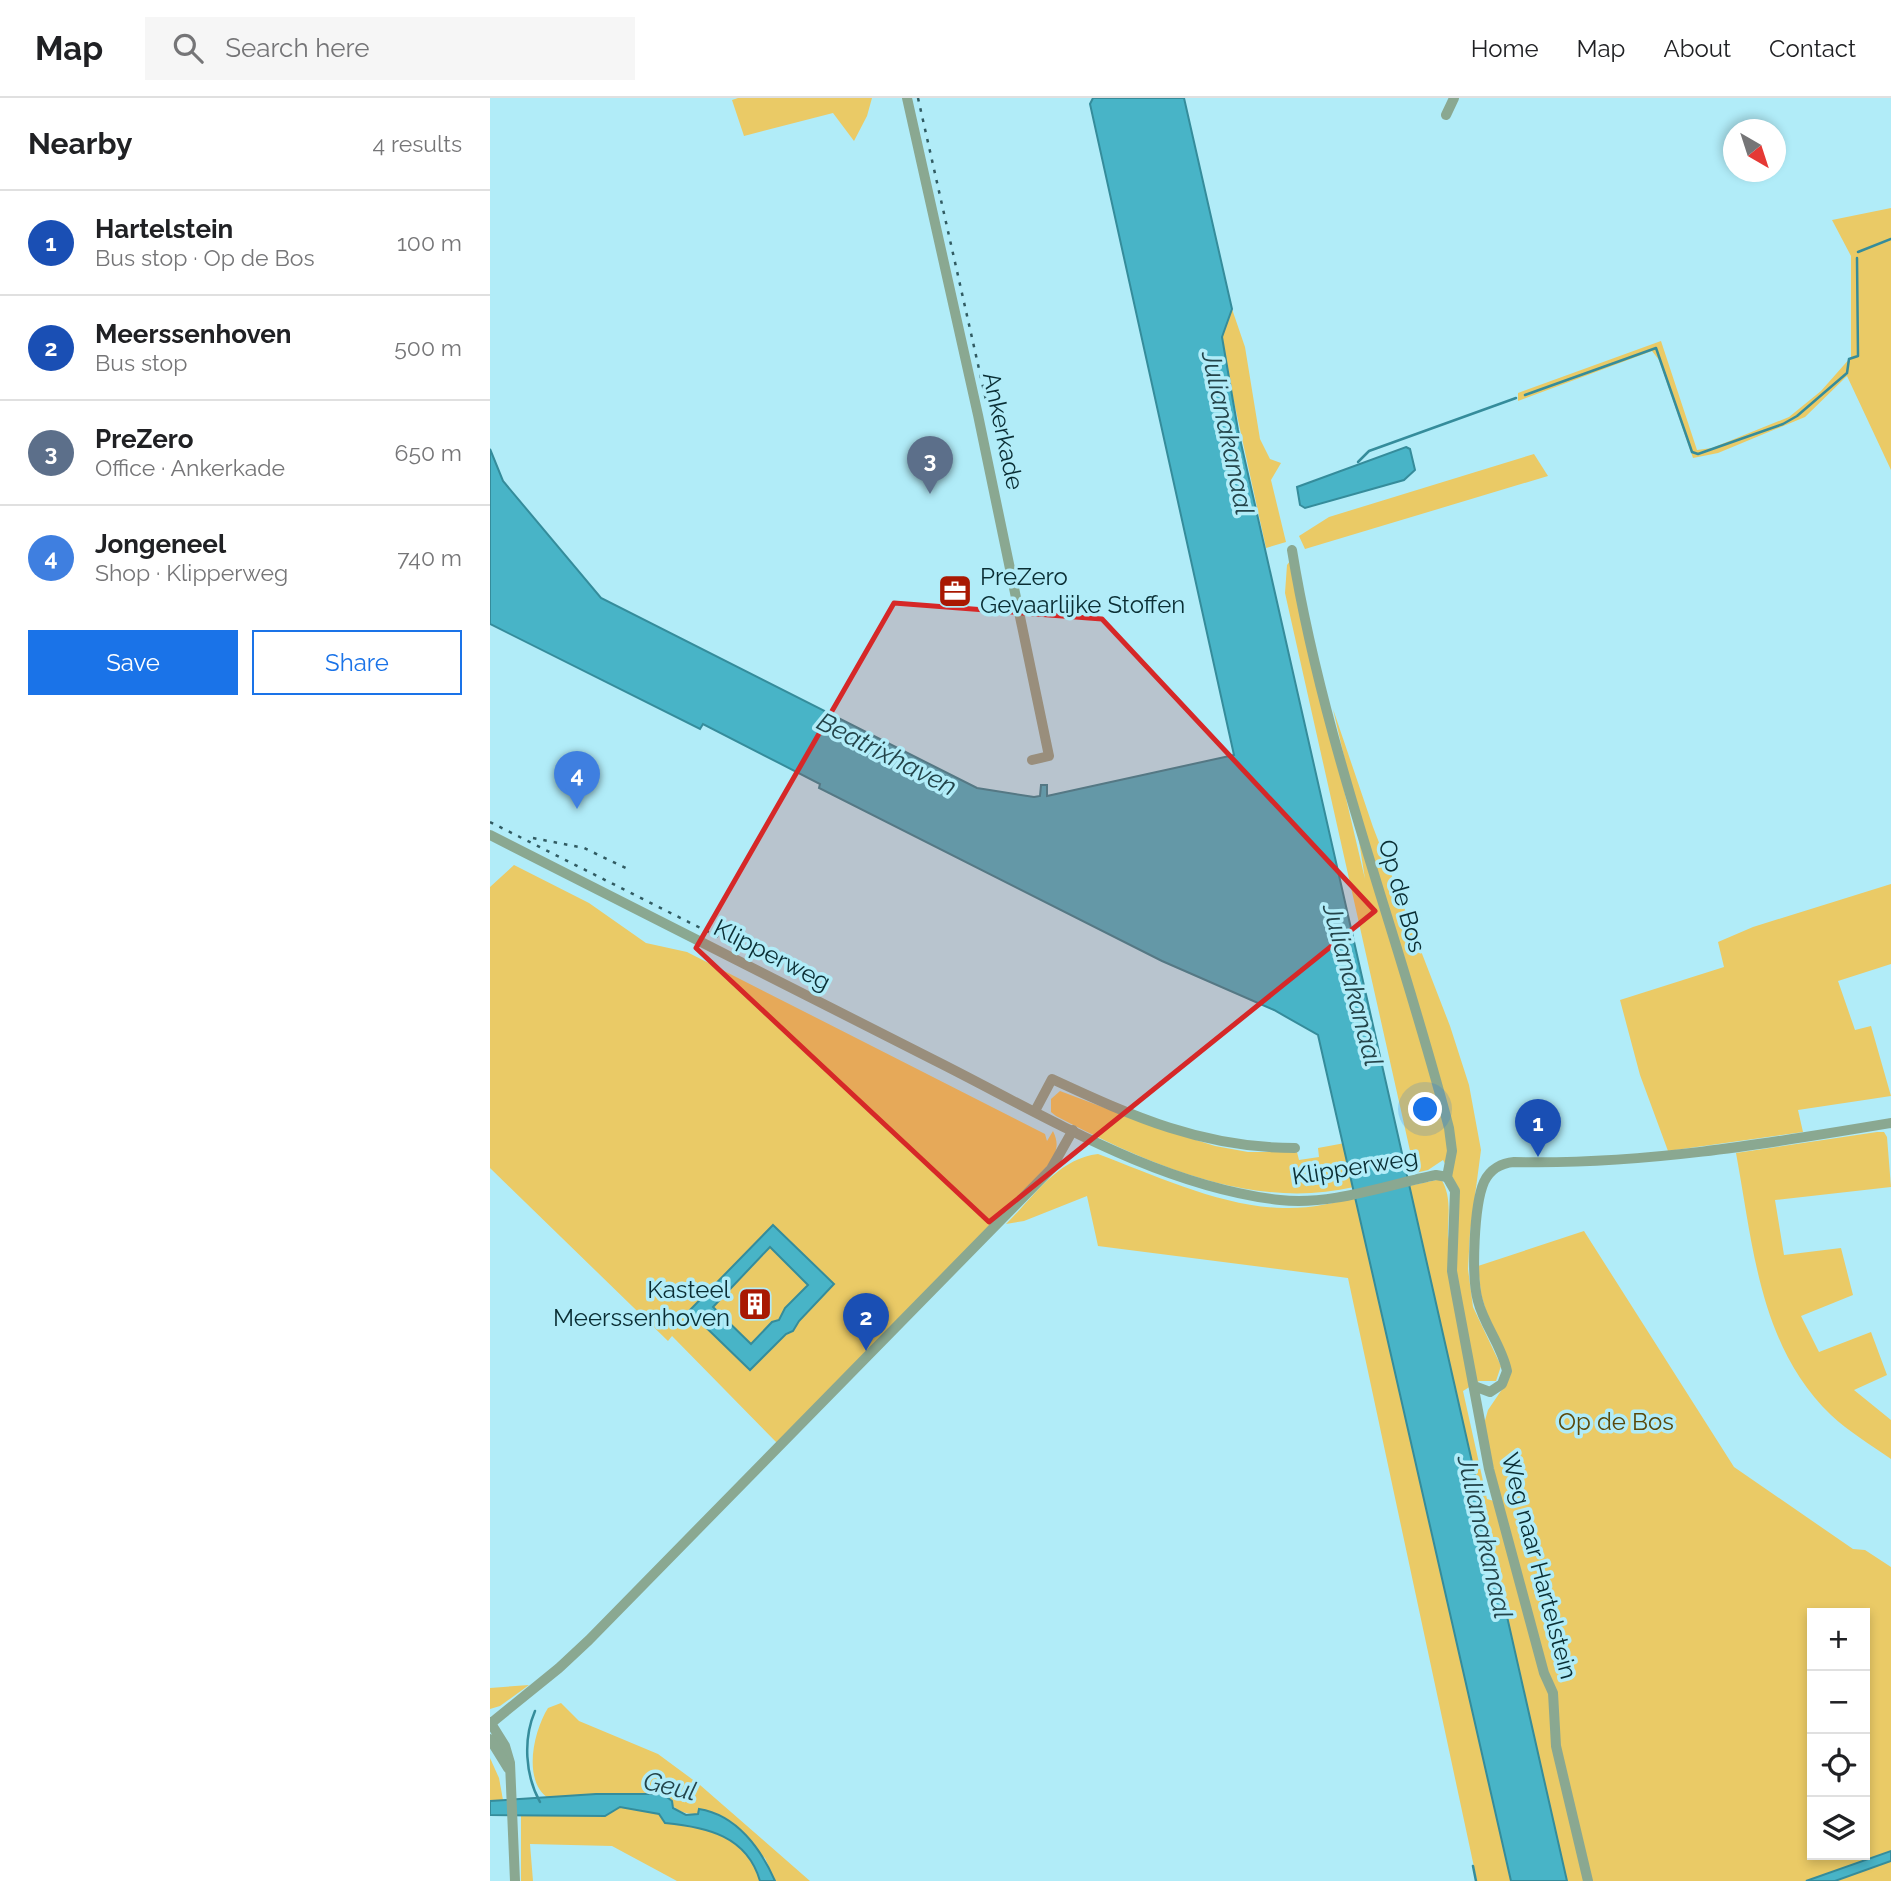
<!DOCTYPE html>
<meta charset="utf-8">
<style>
body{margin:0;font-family:Raleway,sans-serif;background:#f6f6f6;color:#202124}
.controls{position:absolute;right:21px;bottom:21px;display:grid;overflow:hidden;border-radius:0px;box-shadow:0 4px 10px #0003}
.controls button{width:63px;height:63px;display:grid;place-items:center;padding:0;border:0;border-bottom:2px solid #e0e0e0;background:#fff;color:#202124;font:35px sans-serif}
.compass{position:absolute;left:1233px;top:21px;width:63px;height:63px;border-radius:50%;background:#fff;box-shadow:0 4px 10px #0003;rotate:141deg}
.you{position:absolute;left:936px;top:1012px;width:24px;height:24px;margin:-18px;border:5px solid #fff;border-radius:50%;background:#1a73e8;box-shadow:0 0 0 10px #1a73e833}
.badge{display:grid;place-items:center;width:46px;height:46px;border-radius:50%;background:#1a73e8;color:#fff;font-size:23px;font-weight:700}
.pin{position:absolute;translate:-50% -58px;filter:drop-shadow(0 2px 4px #0008)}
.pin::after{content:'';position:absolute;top:37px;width:24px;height:21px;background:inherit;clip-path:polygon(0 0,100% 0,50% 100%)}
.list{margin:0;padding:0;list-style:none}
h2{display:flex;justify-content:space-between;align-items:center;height:91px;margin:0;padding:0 28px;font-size:30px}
h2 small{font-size:23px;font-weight:400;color:#757577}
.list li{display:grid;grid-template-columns:46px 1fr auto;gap:21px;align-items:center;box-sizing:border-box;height:105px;padding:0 28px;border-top:2px solid #e0e0e0}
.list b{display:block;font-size:26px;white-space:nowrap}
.list p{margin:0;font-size:23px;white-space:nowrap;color:#757577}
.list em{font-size:23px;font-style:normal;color:#757577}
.actions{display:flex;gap:14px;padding:21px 28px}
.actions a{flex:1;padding:16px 0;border:2px solid #1a73e8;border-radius:0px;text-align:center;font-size:24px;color:#1a73e8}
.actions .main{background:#1a73e8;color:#fff}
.icon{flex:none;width:38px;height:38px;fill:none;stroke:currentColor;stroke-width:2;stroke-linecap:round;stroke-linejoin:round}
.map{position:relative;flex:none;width:1401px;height:1783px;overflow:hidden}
header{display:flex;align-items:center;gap:42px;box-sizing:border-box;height:98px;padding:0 35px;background:#fff;border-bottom:2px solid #e0e0e0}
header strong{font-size:33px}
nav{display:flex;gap:38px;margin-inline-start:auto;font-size:24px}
.search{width:490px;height:63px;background:#f6f6f6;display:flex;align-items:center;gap:18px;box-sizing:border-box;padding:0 24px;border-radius:0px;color:#757577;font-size:26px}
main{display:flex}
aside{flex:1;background:#fff}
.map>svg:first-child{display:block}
</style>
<header>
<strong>Map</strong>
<div class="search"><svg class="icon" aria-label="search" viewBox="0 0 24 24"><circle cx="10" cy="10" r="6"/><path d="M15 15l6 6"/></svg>Search here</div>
<nav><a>Home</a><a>Map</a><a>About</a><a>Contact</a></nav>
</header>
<main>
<aside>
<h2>Nearby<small>4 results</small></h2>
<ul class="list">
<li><span class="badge" style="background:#1a4fb4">1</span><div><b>Hartelstein</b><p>Bus stop · Op de Bos</p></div><em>100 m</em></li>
<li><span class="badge" style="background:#1a4fb4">2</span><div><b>Meerssenhoven</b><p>Bus stop</p></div><em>500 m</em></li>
<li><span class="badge" style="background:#5c6f8a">3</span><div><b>PreZero</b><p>Office · Ankerkade</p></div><em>650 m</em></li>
<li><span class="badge" style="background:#3f7fe0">4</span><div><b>Jongeneel</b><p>Shop · Klipperweg</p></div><em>740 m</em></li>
</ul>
<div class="actions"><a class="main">Save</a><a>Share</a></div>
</aside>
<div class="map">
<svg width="1401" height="1783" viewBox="0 0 1401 1783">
<rect width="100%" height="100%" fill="#b1ecf8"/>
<g fill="#eaca66" fill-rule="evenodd">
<polygon points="248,0 382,0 377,18 364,43 343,15 254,38 242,2"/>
<polygon points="1401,110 1401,372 1357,278 1315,319 1228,355 1203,360 1169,262 1162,253 1028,303 1028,295 1171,243 1207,352 1222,350 1299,319 1331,293 1361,259 1361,158 1342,122"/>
<polygon points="742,211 755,249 770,341 780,361 791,365 781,382 796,444 776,450 734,258 732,239"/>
<polygon points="1044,356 1058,378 815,451 809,438 839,419"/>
<path d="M800 463 875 781 859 680 843 611 883 729 960 928 979 987 991 1052 980 1135 978 1171 983 1209 1011 1268 1006 1283H989L973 1293 997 1401 1011 1405 994 1326 998 1312 1017 1284 991 1196 988 1168 1094 1133 1244 1369 1363 1451 1375 1452 1401 1469V1753L1316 1783H1077L919 1088 951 1081C963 1100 957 1121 958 1142L969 1091 953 1062 938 1072 925 1075 795 495 797 467ZM1322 1515H1375V1757H1322Z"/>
<path d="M24 767 99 805 156 845 197 854 555 1036 557 1043 563 1033C569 1046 567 1052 561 1064L288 1346 182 1238 178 1243 0 1070V789ZM283 1127 344 1186 309 1223 303 1233 296 1236 260 1272 199 1213Z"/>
<polygon points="1401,786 1401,866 1348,883 1365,932 1381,928 1401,998 1308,1012 1313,1034 1178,1053 1150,977 1130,902 1234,869 1228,844 1263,829"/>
<path d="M570 993 668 1030 725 1048 758 1054H807L809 1062 829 1059 828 1050 855 1045 864 1089C761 1113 656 1065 566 1018L561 1014V1001Z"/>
<path d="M1387 1034H1394L1397 1039 1401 1089 1285 1102 1294 1157 1351 1150 1363 1197 1311 1218 1329 1254 1381 1234 1397 1277 1364 1292 1401 1322V1361C1381 1347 1358 1333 1341 1317 1269 1248 1263 1146 1246 1055Z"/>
<path d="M608 1056C664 1077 732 1109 793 1110 819 1111 842 1105 867 1100L1021 1783H987L858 1180 608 1148 597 1098 534 1123 516 1126C544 1099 567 1061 608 1056Z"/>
<polygon points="281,1149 318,1187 289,1222 282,1224 261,1246 223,1209"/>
<polygon points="39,1587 10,1608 0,1611 0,1590"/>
<path d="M71 1605 89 1623 168 1656 210 1687 320 1783H285L275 1760 208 1716C191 1717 183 1710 173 1696L58 1700C32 1682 44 1632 58 1610Z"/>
<polygon points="0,1660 9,1680 13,1702 0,1703"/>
<path d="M130 1709 169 1716 175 1725C217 1729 257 1738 270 1783H187L122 1748 40 1746 43 1783H31V1717L114 1718Z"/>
<polygon points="1401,1763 1401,1783 1345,1783"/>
</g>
<g fill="#48b4c7" stroke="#358c9b" stroke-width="2" fill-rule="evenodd">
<polygon points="603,0 694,0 742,211 732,239 748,332 1077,1783 1021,1783 828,937 784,912 672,863 329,690 330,686 213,626 210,631 0,526 0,351 13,383 111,500 487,690 544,699 550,698 551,687 557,687 557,698 744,657 600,6"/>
<polygon points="916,349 920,351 925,372 914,382 815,410 810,407 807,389"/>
<path d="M283 1127 344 1186 309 1223 303 1233 296 1236 260 1272 199 1213ZM280 1149 318 1187 295 1210 289 1222 282 1224 261 1246 223 1209Z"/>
<path d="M106 1696H173L182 1703 183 1710 196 1717 208 1716 209 1711C247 1717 271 1751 285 1783H270C257 1738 217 1729 175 1725L169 1716 130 1709 115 1718 0 1717V1703Z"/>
<polygon points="1401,1753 1401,1763 1345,1783 1316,1783"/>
</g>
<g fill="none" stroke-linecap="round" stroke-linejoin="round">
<g stroke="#358c9b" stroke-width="2.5">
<polyline points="1368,154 1401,141"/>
<polyline points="1035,297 1166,250 1202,354 1208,356 1293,326 1307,318 1357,275 1359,261 1368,258 1367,160"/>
<polyline points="868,364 879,353 1026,300"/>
<path d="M45 1613C33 1641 35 1677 50 1704"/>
<polyline points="983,1768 986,1783"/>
</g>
<g stroke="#8aa891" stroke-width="10">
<polyline points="417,0 488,317 559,658 542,662"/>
<polyline points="956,17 964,0"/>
<path d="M802 452C834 649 909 837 959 1030L962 1053 957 1079 965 1093 962 1173 966 1195 999 1371 1054 1575 1063 1595 1066 1648 1098 1783"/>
<path d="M0 737C148 812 296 887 444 962 552 1016 667 1088 790 1102 841 1108 896 1087 946 1077L957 1079"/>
<path d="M545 1013 562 981C644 1019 713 1050 805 1050"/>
<path d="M984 1288 1000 1294 1012 1286 1017 1273C1012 1248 994 1227 988 1203 981 1179 984 1107 994 1084 1000 1071 1012 1065 1024 1064 1152 1067 1276 1046 1401 1025"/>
<polyline points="0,1624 15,1648 20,1665 25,1783"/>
<polyline points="0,1626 69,1570 99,1542 561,1071 583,1032"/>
<polyline points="0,1641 18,1670"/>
</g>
<g stroke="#315b62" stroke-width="2.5" stroke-dasharray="3.5 7" stroke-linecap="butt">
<polyline points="428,0 496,302"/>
<polyline points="0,724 268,859"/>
<polyline points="43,740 94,750 138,771"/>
</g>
</g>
<path fill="#d62828" fill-opacity="0.2" stroke="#d62828" stroke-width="5" stroke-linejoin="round" d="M404 505 612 521 885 813 499 1124 206 850Z"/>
<defs>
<g id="office-square" transform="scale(1.75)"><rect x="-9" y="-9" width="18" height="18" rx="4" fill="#a91802" stroke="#b1ecf8"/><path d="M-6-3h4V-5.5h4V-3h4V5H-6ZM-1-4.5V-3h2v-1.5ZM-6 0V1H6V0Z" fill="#fff"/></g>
<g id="building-square" transform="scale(1.75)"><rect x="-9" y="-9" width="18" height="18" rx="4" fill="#a91802" stroke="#b1ecf8"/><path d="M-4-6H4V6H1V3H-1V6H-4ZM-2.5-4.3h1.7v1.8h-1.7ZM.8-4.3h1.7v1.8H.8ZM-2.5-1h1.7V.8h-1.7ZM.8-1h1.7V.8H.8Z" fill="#fff"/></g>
</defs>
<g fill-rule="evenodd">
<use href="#office-square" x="465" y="493"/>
<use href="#building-square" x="265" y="1206"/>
</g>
<g text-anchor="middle" stroke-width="7" stroke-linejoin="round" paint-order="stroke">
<g font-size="24" fill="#0a2e34" stroke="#b1ecf8">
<text transform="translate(513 333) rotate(78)" y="8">Ankerkade</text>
<text transform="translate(912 798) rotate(74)" y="8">Op de Bos</text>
<text transform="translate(282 857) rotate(27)" y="8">Klipperweg</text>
<text transform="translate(865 1069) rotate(-9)" y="8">Klipperweg</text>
<text transform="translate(1049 1468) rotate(75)" y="8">Weg naar Hartelstein</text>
</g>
<g font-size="24" fill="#0a2e34" stroke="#b1ecf8" text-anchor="start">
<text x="490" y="487">PreZero<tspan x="490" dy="28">Gevaarlijke Stoffen</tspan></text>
<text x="240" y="1200" text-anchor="end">Kasteel<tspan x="240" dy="28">Meerssenhoven</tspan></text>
</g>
<g font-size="24" fill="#5a4809" stroke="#b1ecf8">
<text x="1126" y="1332">Op de Bos</text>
</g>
<g font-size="26" font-style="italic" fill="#23444a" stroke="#b1ecf8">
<text transform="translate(738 335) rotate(78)" y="9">Julianakanaal</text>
<text transform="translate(397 656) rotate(27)" y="9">Beatrixhaven</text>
<text transform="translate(863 887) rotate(75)" y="9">Julianakanaal</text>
<text transform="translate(995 1439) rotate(77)" y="9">Julianakanaal</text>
<text transform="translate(180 1688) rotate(13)" y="9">Geul</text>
</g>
</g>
</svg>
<div class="controls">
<button>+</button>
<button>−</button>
<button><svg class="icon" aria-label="locate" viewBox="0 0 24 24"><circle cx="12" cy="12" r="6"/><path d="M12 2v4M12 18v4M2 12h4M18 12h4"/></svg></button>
<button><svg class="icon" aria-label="layers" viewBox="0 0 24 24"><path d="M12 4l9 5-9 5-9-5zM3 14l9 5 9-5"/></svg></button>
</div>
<svg class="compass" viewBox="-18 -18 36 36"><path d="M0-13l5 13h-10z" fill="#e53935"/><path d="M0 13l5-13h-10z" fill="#757577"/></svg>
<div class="you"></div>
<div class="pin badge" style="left:1048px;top:1059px;background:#1a4fb4">1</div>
<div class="pin badge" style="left:376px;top:1253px;background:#1a4fb4">2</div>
<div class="pin badge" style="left:440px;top:396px;background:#5c6f8a">3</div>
<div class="pin badge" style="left:87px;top:711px;background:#3f7fe0">4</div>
</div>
</main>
